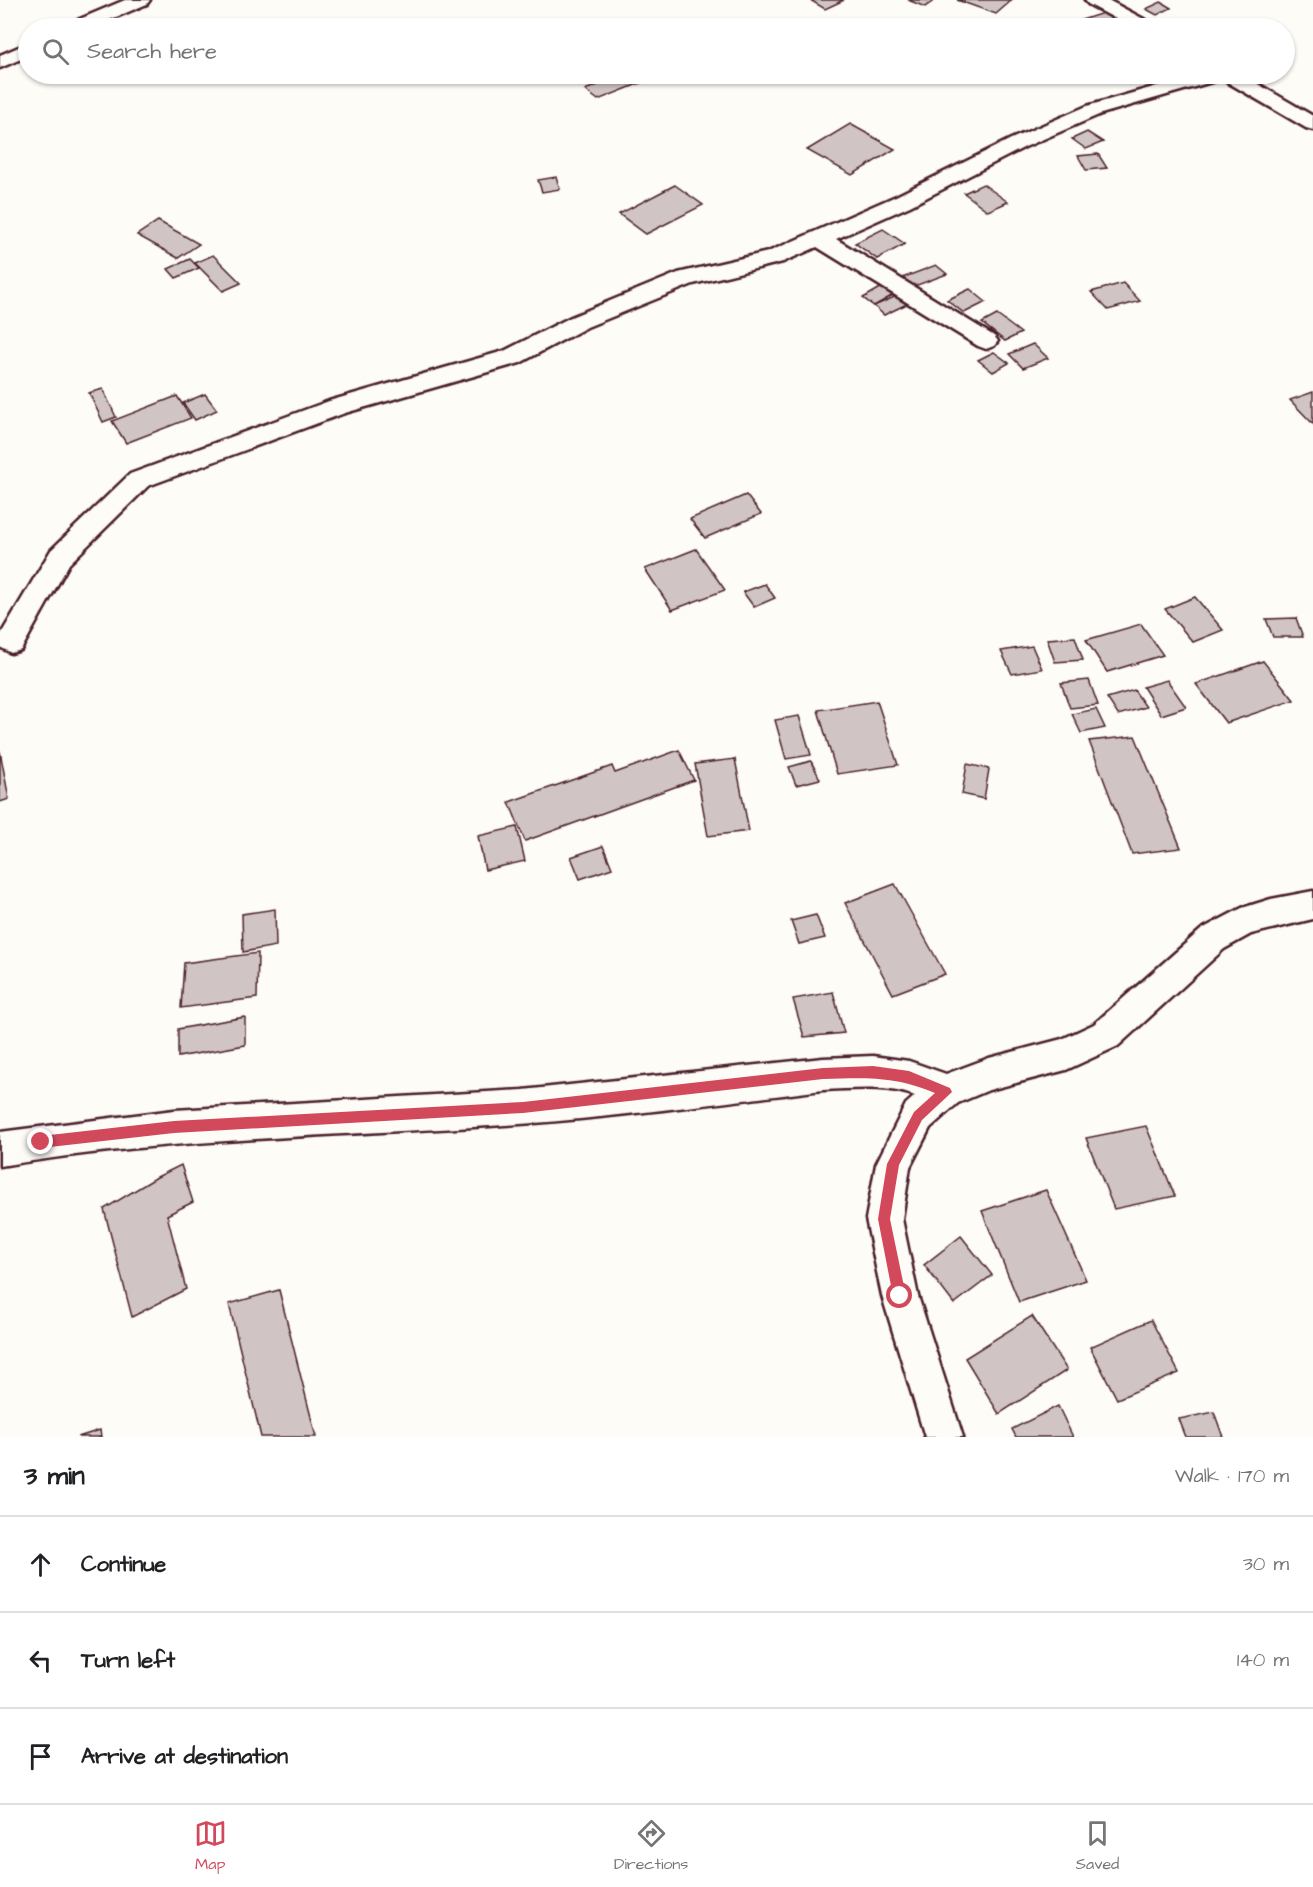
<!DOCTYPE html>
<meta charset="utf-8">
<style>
body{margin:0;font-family:"Architects Daughter",sans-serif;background:#f6f6f6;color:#202124}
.stop{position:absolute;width:18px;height:18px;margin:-14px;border:4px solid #d1495b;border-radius:50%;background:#fff}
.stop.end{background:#d1495b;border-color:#fff;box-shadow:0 2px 6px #0008}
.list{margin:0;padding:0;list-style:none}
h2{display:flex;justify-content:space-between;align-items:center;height:78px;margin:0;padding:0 24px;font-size:26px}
h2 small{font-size:20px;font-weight:400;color:#757577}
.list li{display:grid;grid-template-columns:39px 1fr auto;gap:18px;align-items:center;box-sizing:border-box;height:96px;padding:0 24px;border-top:2px solid #e0e0e0}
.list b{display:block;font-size:22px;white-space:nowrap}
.list em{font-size:20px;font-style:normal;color:#757577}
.icon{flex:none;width:33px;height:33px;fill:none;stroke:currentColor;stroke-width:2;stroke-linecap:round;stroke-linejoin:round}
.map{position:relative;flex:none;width:1313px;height:1437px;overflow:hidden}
.search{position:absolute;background:#fff;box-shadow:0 2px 4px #0004;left:18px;right:18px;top:18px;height:66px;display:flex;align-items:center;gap:15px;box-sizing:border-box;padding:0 21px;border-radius:33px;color:#757577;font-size:22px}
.sheet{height:366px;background:#fff}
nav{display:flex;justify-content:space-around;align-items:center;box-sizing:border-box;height:84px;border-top:2px solid #e0e0e0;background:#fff;font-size:16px;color:#757577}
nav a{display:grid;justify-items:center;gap:3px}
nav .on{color:#d1495b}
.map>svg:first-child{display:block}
</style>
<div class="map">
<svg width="1313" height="1437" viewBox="0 0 1313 1437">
<rect width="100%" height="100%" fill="#fdfcf7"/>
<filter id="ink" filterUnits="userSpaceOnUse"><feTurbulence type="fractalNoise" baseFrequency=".0167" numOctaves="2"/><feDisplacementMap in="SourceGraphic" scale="12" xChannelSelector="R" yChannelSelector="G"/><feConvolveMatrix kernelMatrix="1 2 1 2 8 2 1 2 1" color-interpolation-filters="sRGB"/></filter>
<g filter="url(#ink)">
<g fill="#d0c5c4" stroke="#4a1f2b" stroke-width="1.5">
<polygon points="810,0 844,0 825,9"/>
<polygon points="908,0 935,0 925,7"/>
<polygon points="957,0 1012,0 996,14"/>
<polygon points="1161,2 1171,8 1157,15 1146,9"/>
<polygon points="1103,13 1114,20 1089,28 1074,28 1069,24"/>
<polygon points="579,74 615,74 591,83"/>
<polygon points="625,74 639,74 648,80 598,100 585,90"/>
<polygon points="1138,74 1176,74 1141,78"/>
<polygon points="850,124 895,149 852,175 807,150"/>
<polygon points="1087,132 1103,142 1086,149 1072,139"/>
<polygon points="1098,154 1107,168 1086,170 1078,156"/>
<polygon points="556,177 560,189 542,192 538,180"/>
<polygon points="983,184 1008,202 988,211 964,193"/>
<polygon points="675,185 703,205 646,234 619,214"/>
<polygon points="158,221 199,244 178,258 137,235"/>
<polygon points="883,229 905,244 877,259 855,243"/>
<polygon points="213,255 241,283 223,291 195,263"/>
<polygon points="190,259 199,268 176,278 168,269"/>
<polygon points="936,265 947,274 912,287 902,278"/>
<polygon points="1123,283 1140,301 1108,310 1091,292"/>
<polygon points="884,286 895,294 874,306 863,298"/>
<polygon points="970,289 986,302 964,313 947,300"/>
<polygon points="899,295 909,303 884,315 874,306"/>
<polygon points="997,315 1021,333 1005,341 982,323"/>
<polygon points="1033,344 1048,358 1023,368 1009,354"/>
<polygon points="994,352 1009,363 993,372 978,360"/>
<polygon points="103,389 116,417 103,422 89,393"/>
<polygon points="1313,392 1313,424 1290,400"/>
<polygon points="205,394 217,410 195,420 183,403"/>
<polygon points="177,396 191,418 126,443 112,421"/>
<polygon points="746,495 761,514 705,538 690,519"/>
<polygon points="696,549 725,590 672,610 645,569"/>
<polygon points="765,584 775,598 754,607 743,592"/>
<polygon points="1195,597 1223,630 1193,642 1165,609"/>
<polygon points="1296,618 1303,637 1273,637 1266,619"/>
<polygon points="1141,624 1163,655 1107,672 1086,640"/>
<polygon points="1075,637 1083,660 1055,662 1047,639"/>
<polygon points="1032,646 1042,669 1012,674 1001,651"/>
<polygon points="1263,661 1294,700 1226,723 1196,684"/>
<polygon points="1089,680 1098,705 1070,708 1061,683"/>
<polygon points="1167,680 1186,707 1161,715 1143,687"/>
<polygon points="1134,690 1146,707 1118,715 1107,698"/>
<polygon points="877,701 898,765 837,774 818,710"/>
<polygon points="1096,709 1105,728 1081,733 1072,714"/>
<polygon points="799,716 811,755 786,759 775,720"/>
<polygon points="1135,736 1181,848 1132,854 1089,741"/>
<polygon points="679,750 694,780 525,841 509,802 612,766 615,773"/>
<polygon points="0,751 9,799 0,802"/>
<polygon points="735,759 749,831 708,836 695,764"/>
<polygon points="811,761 820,779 796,785 789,767"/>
<polygon points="967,764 989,769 984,799 962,794"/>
<polygon points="517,827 525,861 485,870 478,836"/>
<polygon points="603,846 612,868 580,879 571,857"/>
<polygon points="895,884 945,974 893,994 845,903"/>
<polygon points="275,909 276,946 243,952 242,914"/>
<polygon points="816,915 825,938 799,944 791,921"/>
<polygon points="258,953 257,998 181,1008 184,963"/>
<polygon points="833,992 844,1033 804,1037 793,999"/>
<polygon points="245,1017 245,1045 178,1057 178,1029"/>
<polygon points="1146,1126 1175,1196 1114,1209 1086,1138"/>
<polygon points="181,1165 193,1202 167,1215 186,1289 132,1317 104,1209 157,1177"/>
<polygon points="1046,1190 1086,1280 1019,1302 982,1211"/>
<polygon points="961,1236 992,1275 954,1304 924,1265"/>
<polygon points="279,1290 316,1437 261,1437 229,1304"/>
<polygon points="1032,1316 1067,1370 999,1414 965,1358"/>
<polygon points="1151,1320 1179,1373 1117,1399 1090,1347"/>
<polygon points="1058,1406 1073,1437 1016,1437 1012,1429"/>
<polygon points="1214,1412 1223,1437 1186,1437 1179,1419"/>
<polygon points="100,1430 101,1437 78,1437"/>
</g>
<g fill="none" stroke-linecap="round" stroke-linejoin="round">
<g stroke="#4a1f2b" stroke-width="5">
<g id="street">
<polygon points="125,0 150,0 147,4 90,28 66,28 68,24"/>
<polygon points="1085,0 1108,0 1153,24 1155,28 1133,28 1088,4"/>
<polygon points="28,43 28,56 0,68 0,55"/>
<polygon points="1199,74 1241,74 1313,116 1313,130 1306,128 1222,79 1101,114 1025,147 910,206 836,239 994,336 998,341 994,346 986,349 978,346 817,247 783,262 693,284 587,327 520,363 345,413 148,486 69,564 21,650 11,653 0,647 1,634 51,550 130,474 329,401 504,351 571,317 678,273 768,252 896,196 1011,139 1087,106"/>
<path d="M1313 891V919L1251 934 1224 949 1118 1046 1066 1070 989 1090 958 1103 930 1128 910 1167 902 1219 918 1296 963 1437H925L882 1296 866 1219 876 1164 906 1104 915 1096C887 1085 853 1089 823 1090 722 1102 621 1117 520 1124 347 1136 172 1137 0 1166V1132L174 1110 523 1090 823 1058 873 1056 909 1061 946 1074 989 1058 1062 1039 1094 1024 1202 929 1242 908 1271 899Z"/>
</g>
</g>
<use href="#street" fill="#fdfcf7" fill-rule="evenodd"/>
</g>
</g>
<path fill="#d1495b" d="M873 1066 909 1071 950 1088 952 1092 922 1120 899 1165 890 1219 906 1296 904 1300 900 1302 895 1300 893 1296 878 1219 887 1164 914 1112 935 1093C893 1076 868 1078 823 1079L523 1113 174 1133 41 1148 35 1142 41 1136 174 1121 523 1102 823 1068Z"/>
</svg>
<div class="stop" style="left:900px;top:1296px"></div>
<div class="stop end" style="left:41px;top:1142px"></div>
<div class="search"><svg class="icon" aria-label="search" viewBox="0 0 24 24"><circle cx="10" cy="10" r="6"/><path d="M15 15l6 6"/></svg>Search here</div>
</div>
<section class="sheet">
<h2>3 min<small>Walk · 170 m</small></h2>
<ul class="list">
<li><svg class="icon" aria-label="ahead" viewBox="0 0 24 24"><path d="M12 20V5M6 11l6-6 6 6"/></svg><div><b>Continue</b></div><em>30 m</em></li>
<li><svg class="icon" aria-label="left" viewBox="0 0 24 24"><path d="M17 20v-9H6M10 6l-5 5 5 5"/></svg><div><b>Turn left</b></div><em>140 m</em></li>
<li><svg class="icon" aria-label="arrive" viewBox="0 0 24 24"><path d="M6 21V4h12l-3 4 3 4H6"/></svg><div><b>Arrive at destination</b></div></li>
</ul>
</section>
<nav>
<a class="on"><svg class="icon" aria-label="map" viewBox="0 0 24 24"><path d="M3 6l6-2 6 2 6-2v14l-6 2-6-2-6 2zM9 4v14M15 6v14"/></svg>Map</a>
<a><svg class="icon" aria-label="directions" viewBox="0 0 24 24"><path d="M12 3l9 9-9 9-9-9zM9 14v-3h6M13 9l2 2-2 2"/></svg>Directions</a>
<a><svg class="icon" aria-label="saved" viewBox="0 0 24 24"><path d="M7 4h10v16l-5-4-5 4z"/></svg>Saved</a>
</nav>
